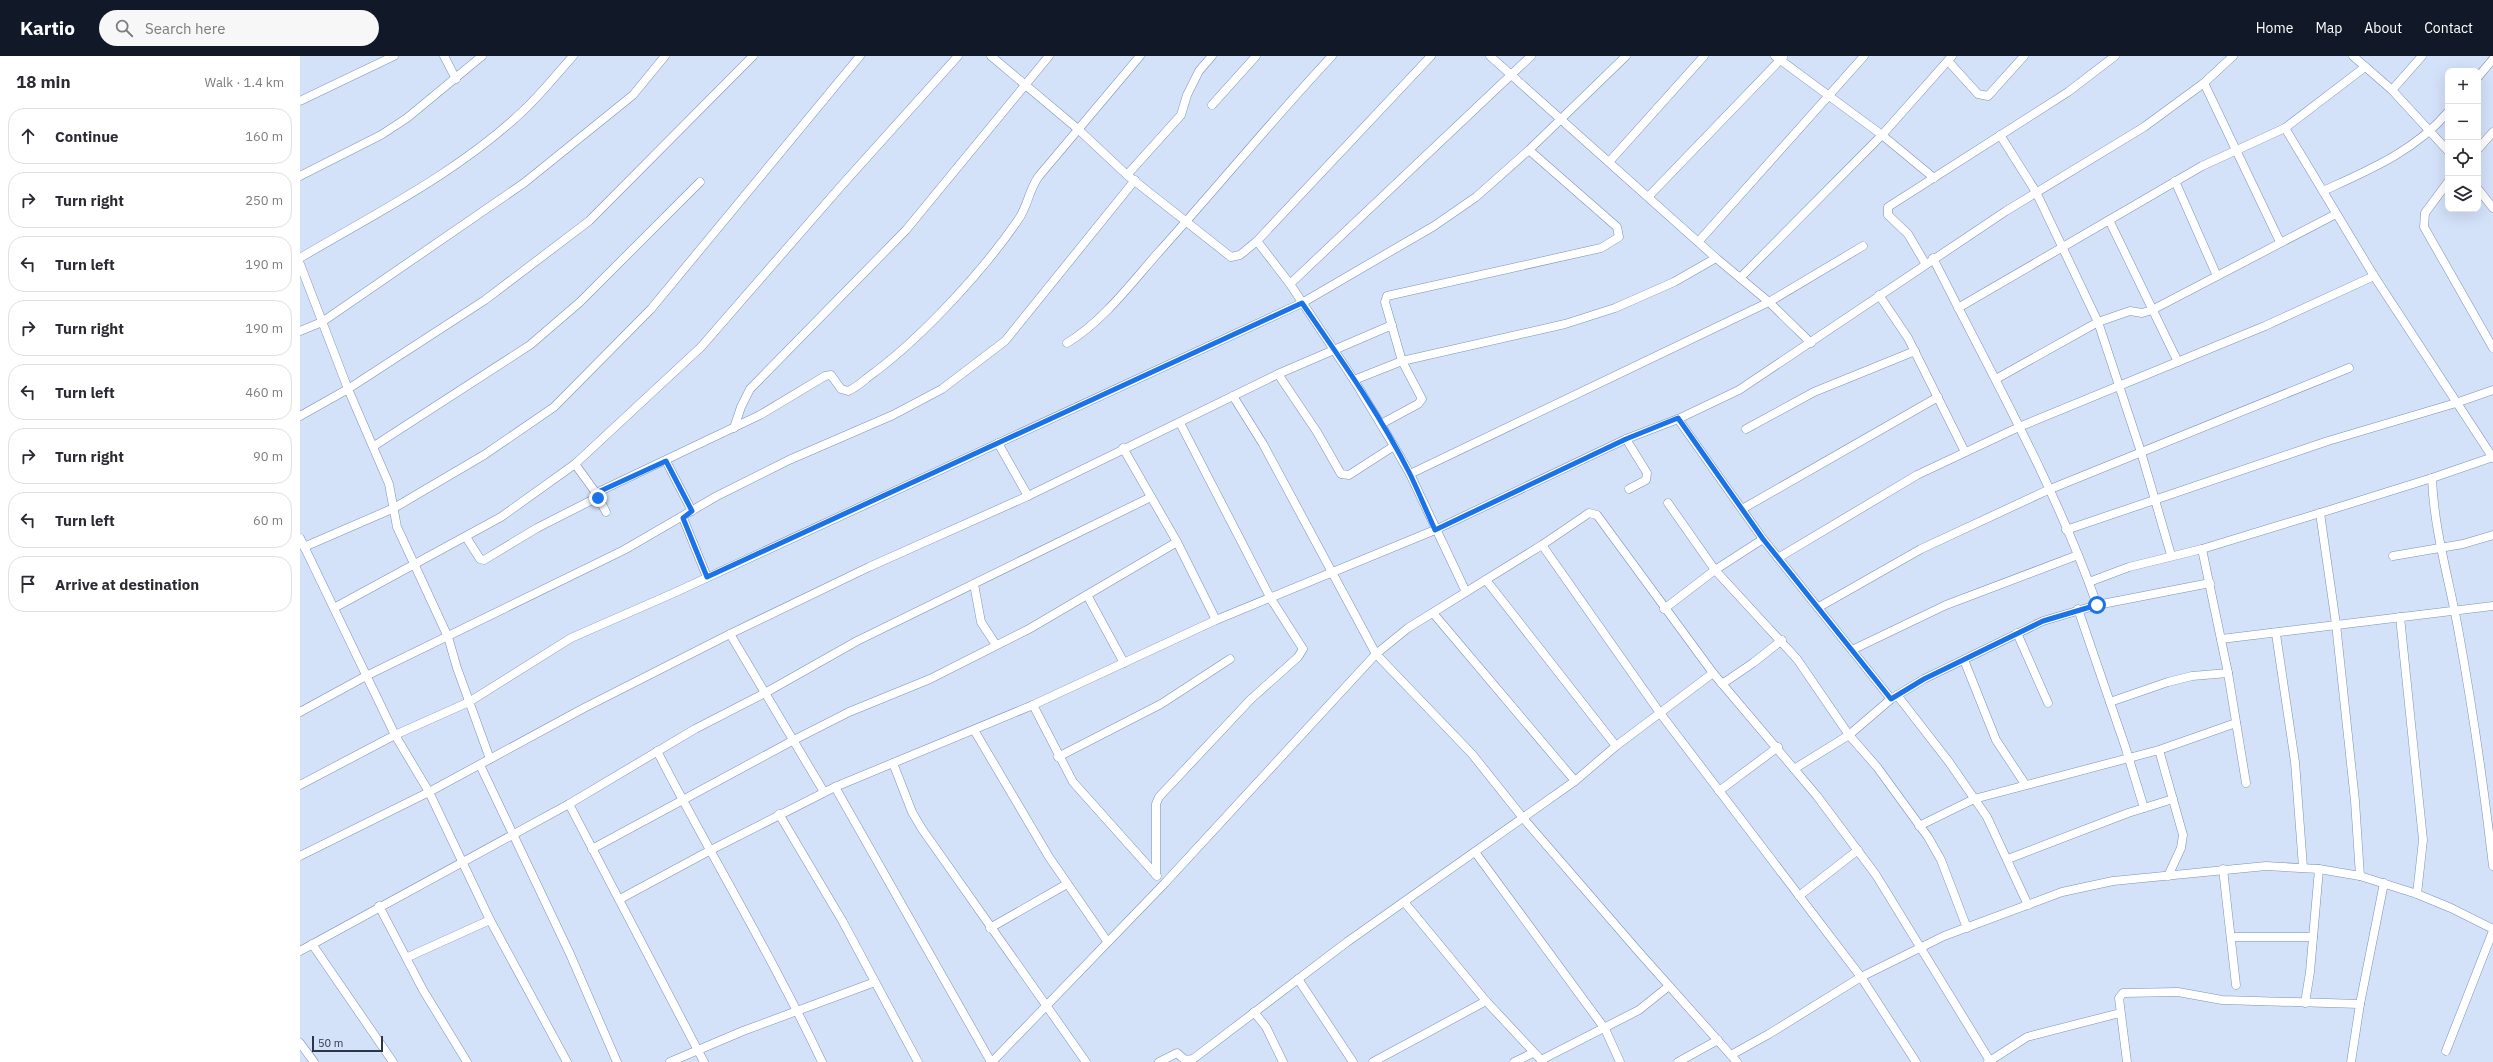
<!DOCTYPE html>
<meta charset="utf-8">
<style>
body{margin:0;font-family:"IBM Plex Sans",sans-serif;background:#f7f7f7;color:#2b2b33}
.controls{position:absolute;right:12px;top:12px;display:grid;overflow:hidden;border-radius:8px;box-shadow:0 4px 16px #0002}
.controls button{width:36px;height:36px;display:grid;place-items:center;padding:0;border:0;border-bottom:1px solid #e1e1e2;background:#fff;color:#2b2b33;font:20px sans-serif}
.scale{position:absolute;left:12px;bottom:10px;width:71px;box-sizing:border-box;padding-left:4px;border:2px solid #2d3646;border-top:0;font-size:11px;line-height:14px;white-space:nowrap;color:#2d3646;-webkit-text-stroke:3px #d3e1f9;paint-order:stroke}
.stop{position:absolute;width:12px;height:12px;margin:-9px;border:3px solid #1a73e8;border-radius:50%;background:#fff}
.stop.end{background:#1a73e8;border-color:#fff;box-shadow:0 1px 4px #0008}
.list{margin:0;padding:0;list-style:none}
h2{display:flex;justify-content:space-between;align-items:center;height:52px;margin:0;padding:0 16px;font-size:17px}
h2 small{font-size:13px;font-weight:400;color:#7c7c81}
.list li{display:grid;grid-template-columns:26px 1fr auto;gap:12px;align-items:center;box-sizing:border-box;height:56px;margin:0 8px 8px;padding:0 8px;border:1px solid #e1e1e2;border-radius:16px}
.list b{display:block;font-size:15px;white-space:nowrap}
.list em{font-size:13px;font-style:normal;color:#7c7c81}
.icon{flex:none;width:22px;height:22px;fill:none;stroke:currentColor;stroke-width:2;stroke-linecap:round;stroke-linejoin:round}
.map{position:relative;flex:none;width:2193px;height:1006px;overflow:hidden}
header{display:flex;align-items:center;gap:24px;box-sizing:border-box;height:56px;padding:0 20px;background:#111827;color:#fff}
header strong{font-size:19px}
nav{display:flex;gap:22px;margin-inline-start:auto;font-size:14px}
.search{width:280px;height:36px;background:#f7f7f7;display:flex;align-items:center;gap:10px;box-sizing:border-box;padding:0 14px;border-radius:22px;color:#7c7c81;font-size:15px}
main{display:flex}
aside{flex:1;background:#fff}
.map>svg:first-child{display:block}
</style>
<header>
<strong>Kartio</strong>
<div class="search"><svg class="icon" aria-label="search" viewBox="0 0 24 24"><circle cx="10" cy="10" r="6"/><path d="M15 15l6 6"/></svg>Search here</div>
<nav><a>Home</a><a>Map</a><a>About</a><a>Contact</a></nav>
</header>
<main>
<aside>
<h2>18 min<small>Walk · 1.4 km</small></h2>
<ul class="list">
<li><svg class="icon" aria-label="ahead" viewBox="0 0 24 24"><path d="M12 20V5M6 11l6-6 6 6"/></svg><div><b>Continue</b></div><em>160 m</em></li>
<li><svg class="icon" aria-label="right" viewBox="0 0 24 24"><path d="M7 20v-9h11M14 6l5 5-5 5"/></svg><div><b>Turn right</b></div><em>250 m</em></li>
<li><svg class="icon" aria-label="left" viewBox="0 0 24 24"><path d="M17 20v-9H6M10 6l-5 5 5 5"/></svg><div><b>Turn left</b></div><em>190 m</em></li>
<li><svg class="icon" aria-label="right" viewBox="0 0 24 24"><path d="M7 20v-9h11M14 6l5 5-5 5"/></svg><div><b>Turn right</b></div><em>190 m</em></li>
<li><svg class="icon" aria-label="left" viewBox="0 0 24 24"><path d="M17 20v-9H6M10 6l-5 5 5 5"/></svg><div><b>Turn left</b></div><em>460 m</em></li>
<li><svg class="icon" aria-label="right" viewBox="0 0 24 24"><path d="M7 20v-9h11M14 6l5 5-5 5"/></svg><div><b>Turn right</b></div><em>90 m</em></li>
<li><svg class="icon" aria-label="left" viewBox="0 0 24 24"><path d="M17 20v-9H6M10 6l-5 5 5 5"/></svg><div><b>Turn left</b></div><em>60 m</em></li>
<li><svg class="icon" aria-label="arrive" viewBox="0 0 24 24"><path d="M6 21V4h12l-3 4 3 4H6"/></svg><div><b>Arrive at destination</b></div></li>
</ul>
</aside>
<div class="map">
<svg width="2193" height="1006" viewBox="0 0 2193 1006">
<rect width="100%" height="100%" fill="#d3e1f9"/>
<g fill="none" stroke-linecap="round" stroke-linejoin="round">
<g stroke="#7d92b8" stroke-width="9">
<g id="minor">
<polyline points="144,0 156,23"/>
<polyline points="691,0 779,74 827,119 931,201 940,199 957,185 1131,0"/>
<polyline points="1190,0 1416,202 1469,246 1511,287"/>
<polyline points="1475,0 1582,79 1634,122"/>
<polyline points="2053,0 2092,34 2148,95"/>
<polyline points="1648,5 1678,38 1688,40 1724,0"/>
<polyline points="2178,21 2193,3"/>
<polyline points="1904,27 1980,186"/>
<polyline points="2092,34 2122,0"/>
<polyline points="0,45 94,0"/>
<polyline points="912,49 956,0"/>
<polyline points="1985,72 2074,220 2193,402"/>
<polyline points="1700,79 1736,136 1798,266 1841,396 1871,499"/>
<polyline points="2178,93 2193,76"/>
<polyline points="1309,106 1404,0"/>
<polyline points="827,119 881,59 887,39 899,15 912,0"/>
<polyline points="0,120 81,79 107,62 182,0"/>
<polyline points="1875,125 1917,220"/>
<polyline points="2148,126 2125,157 2124,171 2193,292"/>
<polyline points="2178,133 2193,152"/>
<path d="M2023 135C2069 114 2115 95 2148 56"/>
<polyline points="1349,140 1483,1"/>
<polyline points="1809,164 1878,306"/>
<polyline points="957,185 990,228 1054,324 1094,390 1110,418 1166,536"/>
<polyline points="1399,185 1564,0"/>
<path d="M0 202C76 157 159 116 224 54 241 38 257 18 273 0"/>
<path d="M1633 202C1690 316 1755 429 1797 549"/>
<polyline points="1625,207 1608,178 1588,159 1588,151 1768,36 1815,0"/>
<polyline points="0,208 48,333 89,428 97,471 148,581 157,612 190,703"/>
<polyline points="1440,222 1582,79 1652,0"/>
<polyline points="990,228 1231,0"/>
<polyline points="1579,239 1608,282 1665,396"/>
<polyline points="1658,252 1902,110 1985,72 2065,11"/>
<polyline points="0,275 22,266 224,127 333,39 365,0"/>
<path d="M767 287C803 265 829 230 857 198 916 133 972 64 1032 0"/>
<polyline points="978,318 1017,376 1041,418 1049,419 1094,390"/>
<polyline points="1696,323 1798,266 1830,255 1842,257 1852,254 2036,158"/>
<polyline points="1054,324 1102,305 1265,268 1315,252 1374,226 1416,202"/>
<polyline points="933,340 963,388 1076,598 1172,698 1223,762 1338,895 1437,1006"/>
<polyline points="0,360 48,333 185,244 289,165 453,0"/>
<polyline points="1378,363 1463,483 1591,643"/>
<polyline points="1081,368 1118,348 1122,343 1102,305 1085,246 1087,240 1301,192 1319,181 1317,171 1229,94"/>
<polyline points="434,372 441,351 450,333 606,174 749,0"/>
<polyline points="1446,373 1514,336 1615,295"/>
<polyline points="1326,383 1347,417 1346,424 1329,433"/>
<polyline points="698,387 728,440"/>
<polyline points="74,390 230,289 280,246 400,126"/>
<polyline points="823,392 877,486 916,564"/>
<polyline points="366,405 392,455"/>
<polyline points="275,408 296,437 306,456"/>
<polyline points="1110,418 1469,246 1563,190"/>
<path d="M2132 422C2134 476 2150 526 2159 578 2173 655 2184 732 2193 810"/>
<path d="M296 437 460 359 525 320 531 319 541 333 548 335C558 331 566 322 575 316 624 279 683 215 718 164 728 150 729 133 739 120L840 0"/>
<polyline points="1368,447 1415,514 1497,603 1549,679 1577,711 1628,781 1641,804 1667,872"/>
<polyline points="1444,452 1638,341"/>
<polyline points="2020,457 2036,568 2055,745 2060,820"/>
<polyline points="383,462 407,521"/>
<polyline points="1766,474 2028,385 2156,347 2193,334"/>
<polyline points="166,481 180,503 184,504 237,472 298,441"/>
<polyline points="0,482 95,679 129,736 190,864 267,1006"/>
<polyline points="1242,489 1360,657 1561,921 1616,1006"/>
<polyline points="4,491 94,452 184,399 254,351 351,253 560,0"/>
<polyline points="1902,493 1928,617 1946,727"/>
<polyline points="2093,500 2163,488 2193,479"/>
<polyline points="1478,502 1617,419 1719,371 1965,270 2074,220"/>
<polyline points="1186,524 1316,690"/>
<polyline points="1789,526 1829,511 1902,493 2020,457 2132,422 2193,401"/>
<polyline points="674,528 681,566 696,589"/>
<polyline points="787,539 824,607"/>
<polyline points="1519,551 1621,493 1748,434 2049,312"/>
<polyline points="34,552 201,461 275,408 401,291 542,129 658,0"/>
<polyline points="1364,553 1415,514 1463,483"/>
<polyline points="1778,553 1825,690 1844,752"/>
<polyline points="1133,557 1275,725 1316,690 1413,617"/>
<polyline points="2100,561 2123,784 2117,838"/>
<polyline points="1717,577 1748,647"/>
<polyline points="430,578 524,736"/>
<polyline points="1976,578 1995,706 2003,811"/>
<polyline points="1921,583 2193,550"/>
<polyline points="1552,594 1646,549 1778,499"/>
<polyline points="1664,604 1696,684 1725,728"/>
<polyline points="1422,628 1453,607 1482,584"/>
<polyline points="1597,639 1649,706 1687,761 1728,849"/>
<polyline points="1810,646 1868,626 1892,620 1928,617"/>
<polyline points="733,649 773,726 857,820"/>
<polyline points="0,656 66,620 324,494 417,440 489,404 593,359 642,333 705,285 835,124"/>
<polyline points="674,674 749,801 807,885"/>
<polyline points="1859,694 1883,779 1881,792 1868,820"/>
<path d="M357 695C411 800 472 900 522 1006"/>
<polyline points="758,701 861,648 930,603"/>
<polyline points="593,707 612,756 622,773 786,1006"/>
<polyline points="180,709 270,898 317,1006"/>
<polyline points="1494,713 1549,679 1591,643 1624,623 1743,565 1797,549 1910,527"/>
<polyline points="0,729 95,679 169,646 271,582 376,536 1002,247 1134,170 1176,141 1229,94 1326,0"/>
<polyline points="535,731 691,1006"/>
<polyline points="1419,735 1478,691"/>
<polyline points="269,748 404,1006"/>
<polyline points="479,758 543,866 618,1006"/>
<polyline points="1619,770 1674,743 1859,694 1936,667"/>
<polyline points="292,793 492,685 549,656 630,623 729,573 877,486"/>
<polyline points="1175,796 1305,973 1320,1006"/>
<polyline points="0,800 129,736 284,652 430,578 569,511 728,440 978,318 1092,269"/>
<polyline points="1708,803 1828,757 1873,743"/>
<polyline points="1923,813 1936,929"/>
<polyline points="856,819 856,748 859,741 951,643 998,601 1003,593 971,543 880,367"/>
<polyline points="1499,840 1558,794"/>
<polyline points="320,843 409,795 535,731 733,649 916,564 1135,474 1326,383 1378,363 1439,334 1706,155 1844,71 1904,27 1933,0"/>
<polyline points="1105,847 1186,945 1243,1006"/>
<polyline points="79,850 123,934 167,1006"/>
<polyline points="690,872 767,828"/>
<polyline points="1931,881 2013,881"/>
<polyline points="12,888 93,1006"/>
<polyline points="0,895 269,748 395,673 465,637 557,585 851,441"/>
<polyline points="108,901 190,864"/>
<polyline points="998,923 1053,1006"/>
<polyline points="2005,947 2010,916 2019,813"/>
<polyline points="954,956 966,971 983,1006"/>
<polyline points="0,987 14,1006"/>
<polyline points="2146,995 2193,875"/>
<polyline points="1431,999 1469,978 1561,921 1644,880 1762,836 1813,825 1966,810 2019,813 2060,820 2117,838 2151,852 2193,873"/>
<polyline points="1241,1004 1339,954 1369,930"/>
<polyline points="370,1006 443,975 575,926"/>
<polyline points="692,1006 864,828 1076,598 1108,572 1242,489 1289,457 1297,459 1413,617 1517,740 1576,819 1690,1005"/>
<polyline points="859,1006 877,997 885,1004 893,1003 1047,886 1275,725"/>
<polyline points="1073,1006 1186,945"/>
<polyline points="1214,1006 1233,997"/>
<polyline points="1378,1006 1418,984"/>
<polyline points="1688,1006 1727,981 1820,957"/>
<polyline points="1827,1006 1819,942 1823,937 1878,936 1922,944 2060,948"/>
<polyline points="2051,1006 2060,948 2084,827"/>
</g>
</g>
<use href="#minor" stroke="#fff" stroke-width="8"/>
</g>
<g fill="none" stroke-linecap="round" stroke-linejoin="round">
<path stroke="#1a73e8" stroke-width="5" d="M298 442 296 437 366 405 392 455 383 462 407 521 1002 247C1040 302 1080 358 1110 418 1119 437 1127 456 1135 474L1326 383 1378 362 1463 483 1591 643 1624 623 1743 565 1797 549"/>
</g>
</svg>
<div class="controls">
<button>+</button>
<button>−</button>
<button><svg class="icon" aria-label="locate" viewBox="0 0 24 24"><circle cx="12" cy="12" r="6"/><path d="M12 2v4M12 18v4M2 12h4M18 12h4"/></svg></button>
<button><svg class="icon" aria-label="layers" viewBox="0 0 24 24"><path d="M12 4l9 5-9 5-9-5zM3 14l9 5 9-5"/></svg></button>
</div>
<div class="scale">50 m</div>
<div class="stop" style="left:1797px;top:549px"></div>
<div class="stop end" style="left:298px;top:442px"></div>
</div>
</main>
